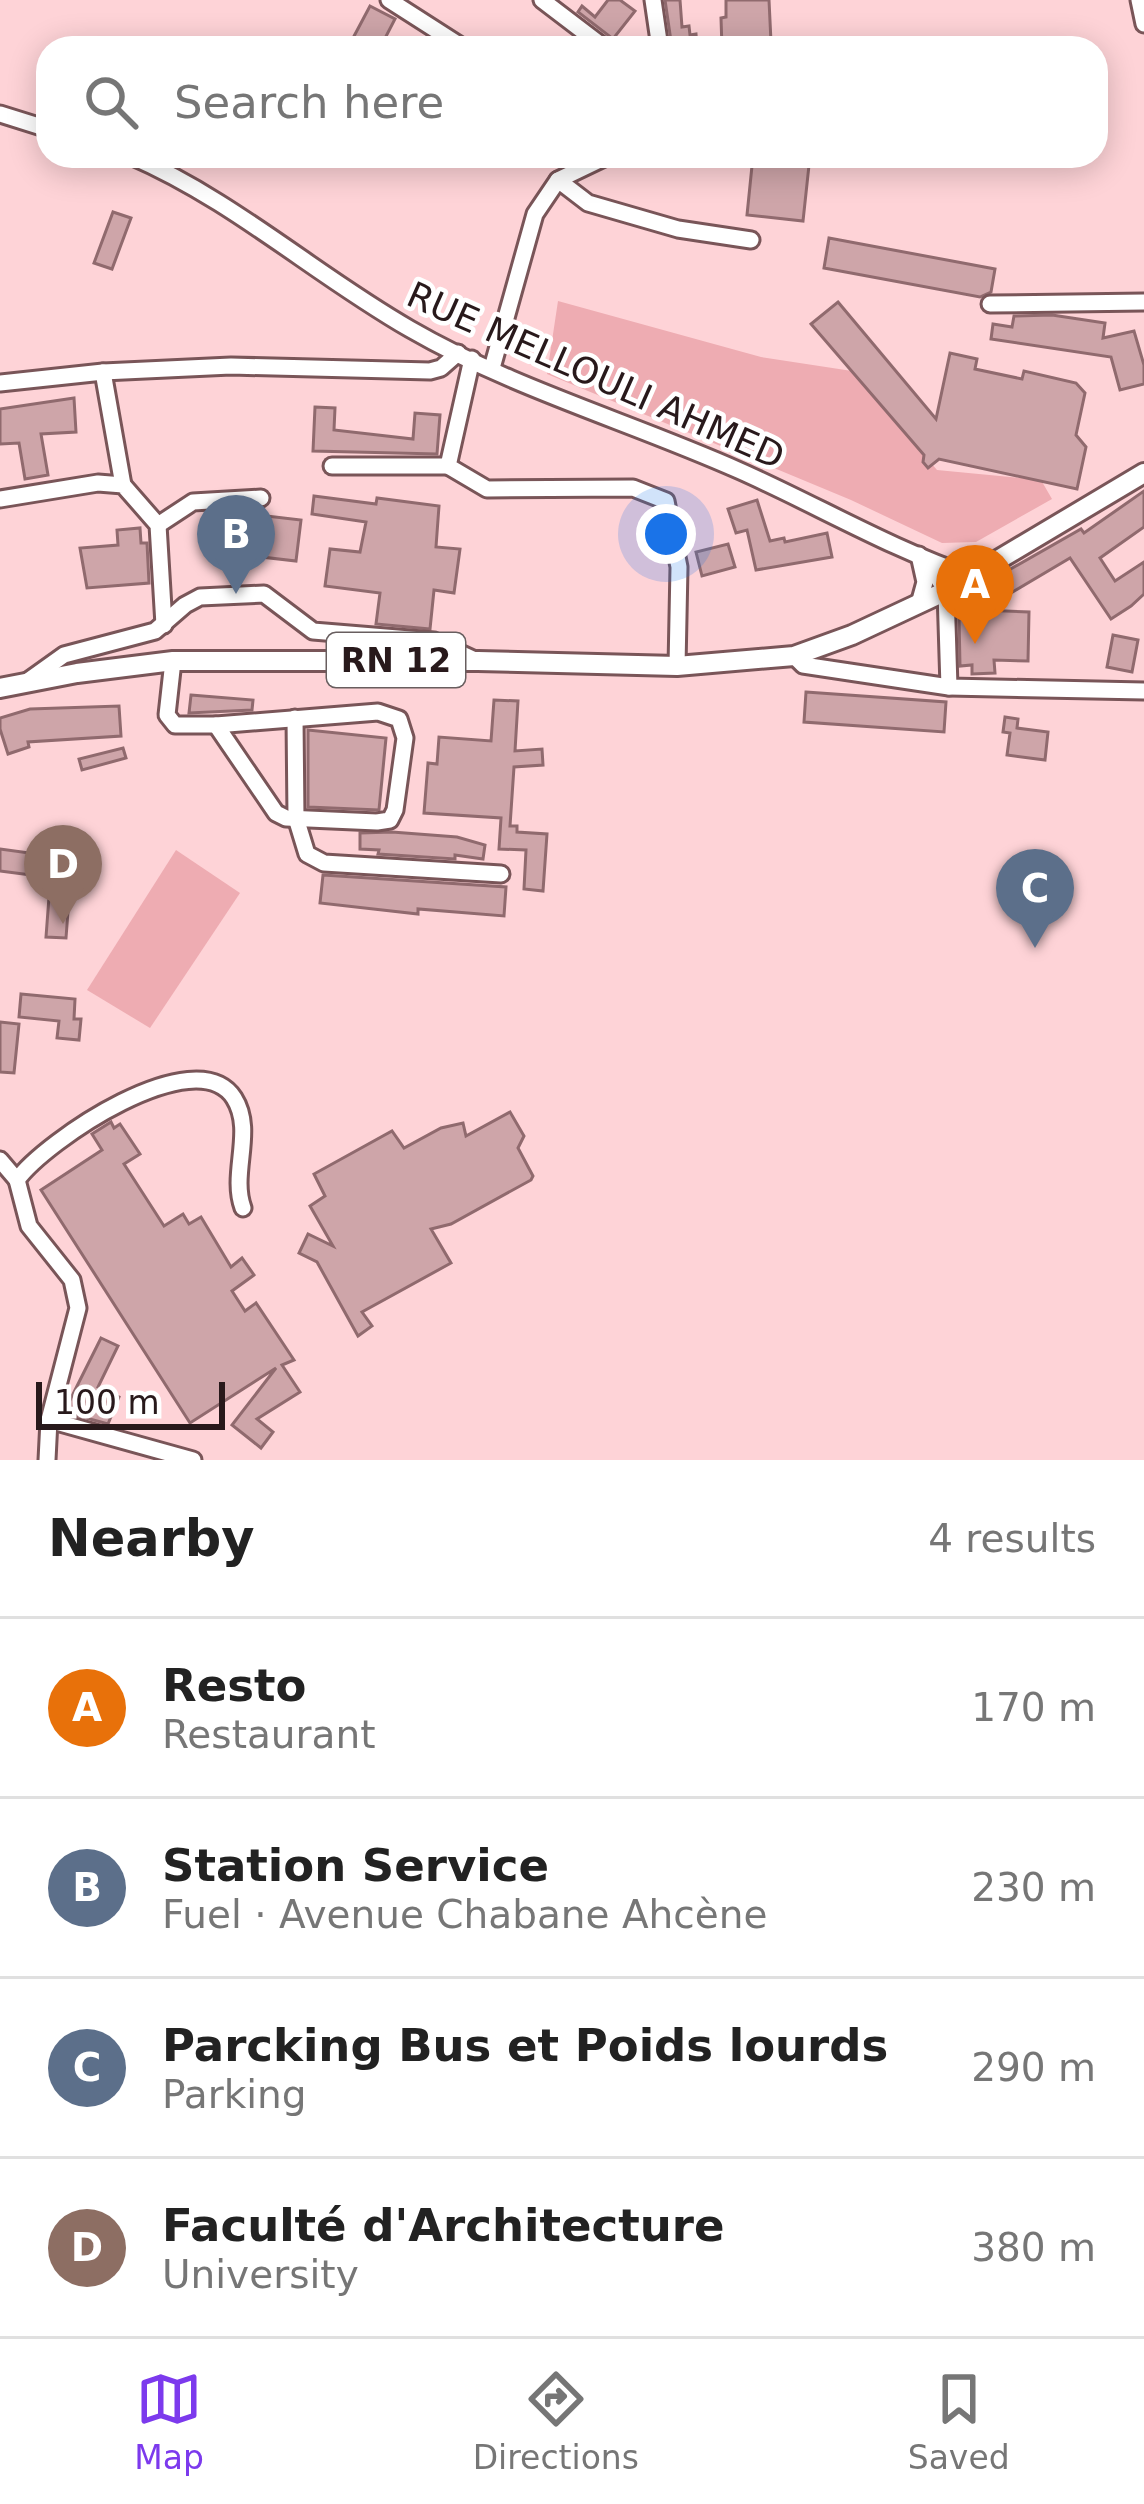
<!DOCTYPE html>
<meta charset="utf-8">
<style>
body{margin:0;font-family:"DejaVu Sans",sans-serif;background:#f2f2f2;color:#222}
.scale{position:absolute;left:36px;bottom:30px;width:189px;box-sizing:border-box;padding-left:12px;border:6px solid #28191b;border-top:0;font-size:33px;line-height:42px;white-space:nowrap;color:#28191b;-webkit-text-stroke:9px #fff;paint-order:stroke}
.you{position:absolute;left:666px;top:534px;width:42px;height:42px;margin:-30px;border:9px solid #fff;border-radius:50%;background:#1a73e8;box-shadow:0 0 0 18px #1a73e833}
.badge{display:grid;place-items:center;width:78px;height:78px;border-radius:50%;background:#7c3aed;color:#fff;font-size:39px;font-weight:700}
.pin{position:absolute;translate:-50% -99px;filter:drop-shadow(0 3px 6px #0008)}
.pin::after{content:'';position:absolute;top:63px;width:42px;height:36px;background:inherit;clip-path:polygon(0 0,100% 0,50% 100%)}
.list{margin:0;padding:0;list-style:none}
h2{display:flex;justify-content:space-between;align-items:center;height:156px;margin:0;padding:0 48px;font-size:51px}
h2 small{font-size:39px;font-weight:400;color:#767676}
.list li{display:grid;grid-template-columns:78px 1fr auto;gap:36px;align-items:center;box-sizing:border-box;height:180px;padding:0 48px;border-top:3px solid #e0e0e0}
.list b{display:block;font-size:45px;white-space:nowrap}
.list p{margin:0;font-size:39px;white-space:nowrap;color:#767676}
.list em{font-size:39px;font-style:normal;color:#767676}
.icon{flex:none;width:66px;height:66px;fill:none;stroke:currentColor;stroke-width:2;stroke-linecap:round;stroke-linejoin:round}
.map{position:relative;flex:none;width:1144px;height:1460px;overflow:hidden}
.search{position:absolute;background:#fff;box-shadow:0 6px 30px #0003;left:36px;right:36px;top:36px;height:132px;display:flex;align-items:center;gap:30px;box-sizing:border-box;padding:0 42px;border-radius:36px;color:#767676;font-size:45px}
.sheet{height:876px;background:#fff}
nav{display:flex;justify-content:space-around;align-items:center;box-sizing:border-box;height:168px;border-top:3px solid #e0e0e0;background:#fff;font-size:33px;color:#767676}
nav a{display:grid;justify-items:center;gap:6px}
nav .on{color:#7c3aed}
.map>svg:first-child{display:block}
</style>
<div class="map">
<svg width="1144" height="1460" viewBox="0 0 1144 1460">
<rect width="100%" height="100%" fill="#fed3d7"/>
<g fill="#eeacb2">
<polygon points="558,301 761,357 852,371 937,470 1041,480 1052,499 976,542 942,543 851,500 547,374"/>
<polygon points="176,850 240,893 150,1028 87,990"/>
</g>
<g fill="#cea5a9" stroke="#906a6e" stroke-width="3">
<polygon points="608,0 620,0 635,11 613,39 578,12 582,6 595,17"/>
<polygon points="665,0 680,0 682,27 689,26 690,35 696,34 697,47 672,48"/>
<polygon points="726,0 769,0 771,42 759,43 759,48 722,48 721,18 726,17"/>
<polygon points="370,6 395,19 380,48 367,48 352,40"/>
<polygon points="753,156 810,156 803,221 747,215"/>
<polygon points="113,212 131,218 112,269 94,263"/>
<polygon points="829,238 995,269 991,292 980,297 824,268"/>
<polygon points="838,302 936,419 950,353 977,359 975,369 1022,379 1024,371 1076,383 1085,393 1076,435 1086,447 1077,489 939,459 928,468 923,462 924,455 811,324"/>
<polygon points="1052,315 1105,323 1103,338 1134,331 1144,365 1144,384 1120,390 1111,357 991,339 993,324 1012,327 1014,316"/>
<polygon points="74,398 76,432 41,434 48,475 25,479 19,443 0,444 0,409"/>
<polygon points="315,407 335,408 334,430 413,439 415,413 440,415 437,454 313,451"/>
<polygon points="1144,491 1144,527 1100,558 1115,581 1144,562 1144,594 1131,606 1111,619 1070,558 1011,593 1000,575 1081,529 1084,533"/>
<polygon points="314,496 376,504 377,498 439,506 436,547 460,549 454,593 434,590 430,629 376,624 380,593 325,586 330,549 360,552 366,522 312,514"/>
<polygon points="757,500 770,541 784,538 785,542 827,533 832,557 756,570 747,530 736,533 728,509"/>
<polygon points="258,515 301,520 296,561 253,556"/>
<polygon points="140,528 141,543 147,543 149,583 87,588 80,548 118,545 117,530"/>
<polygon points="728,544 735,567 702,576 696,552"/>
<polygon points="993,603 980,610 1029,612 1028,661 994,660 995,673 972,674 972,665 960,666 959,617 967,616 967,604"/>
<polygon points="1113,635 1138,640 1132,672 1107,667"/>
<polygon points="806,692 946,702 944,732 804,722"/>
<polygon points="191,695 253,700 252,710 189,713"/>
<polygon points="494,700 518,701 515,751 542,749 543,765 514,767 510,826 517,826 517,832 547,834 543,891 524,889 526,850 499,849 501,818 424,813 428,763 437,764 439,737 491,741"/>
<polygon points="119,706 121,736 28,742 29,747 8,754 0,729 0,718 30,709"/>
<polygon points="1005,717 1018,719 1017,728 1048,732 1045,760 1007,755 1010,733 1003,732"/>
<polygon points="308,730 386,738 379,810 308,807"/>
<polygon points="123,748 126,758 82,770 79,759"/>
<polygon points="392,832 457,837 485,845 483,859 455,855 455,859 378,854 379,850 360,849 360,833"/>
<polygon points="0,849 73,859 70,880 0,871"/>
<polygon points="323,875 506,887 504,916 418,909 418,914 320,903"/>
<polygon points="49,897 69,898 66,938 46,937"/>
<polygon points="21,994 75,999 74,1019 81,1019 79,1040 57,1038 59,1021 19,1017"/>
<polygon points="0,1022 19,1024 14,1073 0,1072"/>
<polygon points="510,1112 524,1136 518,1148 533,1176 531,1180 451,1224 431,1229 451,1263 362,1312 372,1326 358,1336 317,1262 299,1253 308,1234 333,1246 310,1206 325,1196 314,1174 392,1131 404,1148 441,1128 463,1123 466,1136"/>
<polygon points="111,1122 114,1128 120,1124 140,1154 124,1164 164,1226 183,1214 189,1224 201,1217 231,1267 242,1258 254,1275 232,1291 245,1311 256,1303 294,1360 282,1365 300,1392 257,1419 273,1432 261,1448 232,1425 276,1368 190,1423 41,1190 102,1150 92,1134"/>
<polygon points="101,1338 118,1346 98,1387 119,1397 108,1424 64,1412"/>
</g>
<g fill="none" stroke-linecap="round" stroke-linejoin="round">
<g stroke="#795558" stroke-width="21">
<g id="minor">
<polyline points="389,0 464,48"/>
<polyline points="542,0 605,48"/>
<polyline points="653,0 660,48"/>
<polyline points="1139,0 1144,24"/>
<polyline points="0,114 48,129"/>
<path d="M131 156C233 200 314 274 410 329 512 388 630 422 738 470 815 504 891 549 971 576"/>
<polyline points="558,180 608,156"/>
<polyline points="990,304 1144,302"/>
<polyline points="472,359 448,466 487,489 633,488 666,501 679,567 677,666"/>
<polyline points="492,368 535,214 558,180 588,203 678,229 751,240"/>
<polyline points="103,372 123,485"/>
<polyline points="0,383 103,372 231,366 430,371 441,368 458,353"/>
<polyline points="332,466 448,466"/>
<polyline points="0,499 98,483 123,485 158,525 164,625"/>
<polyline points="158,525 193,502 261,498"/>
<polyline points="919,555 925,582 919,604"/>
<polyline points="926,560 946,591 949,687"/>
<polyline points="794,656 803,665 949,687 1144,691"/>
<polyline points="173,661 167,715 175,725 216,725"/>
<polyline points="29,680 64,655 155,631 185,605 200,597 264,594 313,631 434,641 475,660"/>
<polygon points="378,712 399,719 405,738 395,810 390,820 377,822 286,818 276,813 216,725"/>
<polyline points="295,718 296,818 307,854 324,863 501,874"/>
<path d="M0 1160 17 1180C45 1141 196 1039 234 1098 255 1131 230 1173 243 1208"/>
<polyline points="17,1180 29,1226 72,1280 78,1308 49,1420 47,1460"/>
<polyline points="49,1420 193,1460"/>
</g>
</g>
<g stroke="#795558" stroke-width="24">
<polyline id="major" points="0,688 77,673 173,661 478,661 677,666 794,656 852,635 946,591 1144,473"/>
</g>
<use href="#minor" stroke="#fff" stroke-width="15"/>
<use href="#major" stroke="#fff" stroke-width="18"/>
</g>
<g text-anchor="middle" stroke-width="9" stroke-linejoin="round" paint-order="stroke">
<rect fill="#fff" stroke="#685e5f" stroke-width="3" x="327" y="633" width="138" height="54" rx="9"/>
<g font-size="33" font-weight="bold" fill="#28191b">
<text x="396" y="672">RN 12</text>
</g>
<g font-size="36" fill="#28191b" stroke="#fff">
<text transform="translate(596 375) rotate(24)" y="13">RUE MELLOULI AHMED</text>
</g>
</g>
</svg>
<div class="scale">100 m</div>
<div class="you"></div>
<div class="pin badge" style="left:975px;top:644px;background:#e8710a">A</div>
<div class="pin badge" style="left:236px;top:594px;background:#5c6f8a">B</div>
<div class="pin badge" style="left:1035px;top:948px;background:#5c6f8a">C</div>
<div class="pin badge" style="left:63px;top:924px;background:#8d6e63">D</div>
<div class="search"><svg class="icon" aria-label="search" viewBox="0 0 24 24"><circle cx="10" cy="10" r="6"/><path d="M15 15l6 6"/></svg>Search here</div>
</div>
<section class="sheet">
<h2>Nearby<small>4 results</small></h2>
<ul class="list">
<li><span class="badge" style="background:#e8710a">A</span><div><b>Resto</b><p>Restaurant</p></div><em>170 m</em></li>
<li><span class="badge" style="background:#5c6f8a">B</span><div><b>Station Service</b><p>Fuel · Avenue Chabane Ahcène</p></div><em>230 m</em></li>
<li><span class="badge" style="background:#5c6f8a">C</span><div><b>Parcking Bus et Poids lourds</b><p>Parking</p></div><em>290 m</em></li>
<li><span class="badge" style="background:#8d6e63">D</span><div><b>Faculté d'Architecture</b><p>University</p></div><em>380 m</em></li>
</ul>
</section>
<nav>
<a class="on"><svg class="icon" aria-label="map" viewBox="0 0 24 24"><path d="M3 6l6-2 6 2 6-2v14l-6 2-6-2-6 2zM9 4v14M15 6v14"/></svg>Map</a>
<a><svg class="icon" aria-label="directions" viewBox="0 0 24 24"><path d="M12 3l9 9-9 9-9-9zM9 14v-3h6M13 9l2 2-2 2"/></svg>Directions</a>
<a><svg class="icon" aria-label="saved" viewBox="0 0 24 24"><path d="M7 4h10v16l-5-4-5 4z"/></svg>Saved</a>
</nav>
